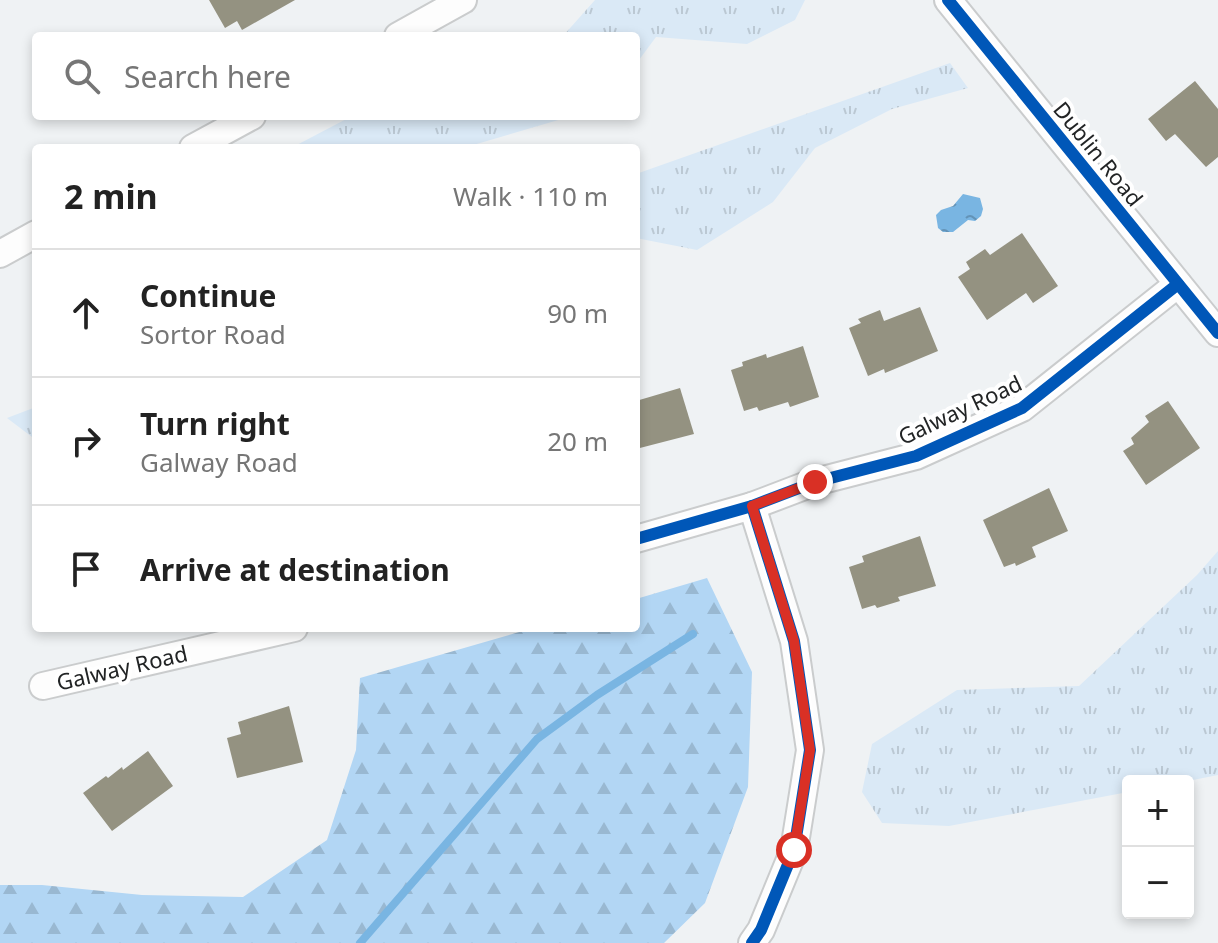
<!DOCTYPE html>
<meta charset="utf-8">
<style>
body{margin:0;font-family:"Noto Sans",sans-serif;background:#f6f6f6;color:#222}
.controls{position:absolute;right:24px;bottom:24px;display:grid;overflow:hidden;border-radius:8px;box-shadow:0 4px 12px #0003}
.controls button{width:72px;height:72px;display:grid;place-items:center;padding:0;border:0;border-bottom:2px solid #e0e0e0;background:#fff;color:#222;font:40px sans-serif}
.stop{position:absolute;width:24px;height:24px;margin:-18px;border:6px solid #d93025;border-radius:50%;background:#fff}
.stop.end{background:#d93025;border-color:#fff;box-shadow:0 2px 8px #0008}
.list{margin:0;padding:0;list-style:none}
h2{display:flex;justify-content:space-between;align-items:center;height:104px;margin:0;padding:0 32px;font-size:34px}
h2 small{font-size:26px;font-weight:400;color:#767676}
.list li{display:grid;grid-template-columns:52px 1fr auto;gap:24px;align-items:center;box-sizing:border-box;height:128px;padding:0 32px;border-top:2px solid #e0e0e0}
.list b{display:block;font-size:30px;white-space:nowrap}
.list p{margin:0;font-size:26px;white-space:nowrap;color:#767676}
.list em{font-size:26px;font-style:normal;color:#767676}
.icon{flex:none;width:44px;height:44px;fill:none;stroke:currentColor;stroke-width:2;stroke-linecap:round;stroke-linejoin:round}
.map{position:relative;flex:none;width:1218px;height:943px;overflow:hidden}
.search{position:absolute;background:#fff;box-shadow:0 4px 12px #0003;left:32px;top:32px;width:608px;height:88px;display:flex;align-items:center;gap:20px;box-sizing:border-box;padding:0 28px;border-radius:8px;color:#767676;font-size:30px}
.panel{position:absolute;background:#fff;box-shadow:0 4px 12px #0003;left:32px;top:144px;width:608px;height:488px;border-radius:8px}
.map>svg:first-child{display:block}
</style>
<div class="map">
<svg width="1218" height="943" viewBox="0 0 1218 943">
<defs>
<pattern id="grass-tufts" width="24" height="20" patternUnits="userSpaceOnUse" patternTransform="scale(2)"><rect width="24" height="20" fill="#dae9f6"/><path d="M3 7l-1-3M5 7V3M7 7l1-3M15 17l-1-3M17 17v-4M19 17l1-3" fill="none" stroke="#bbc8d3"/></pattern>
<pattern id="forest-firs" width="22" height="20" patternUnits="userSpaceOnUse" patternTransform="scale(2)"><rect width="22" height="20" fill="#b2d6f4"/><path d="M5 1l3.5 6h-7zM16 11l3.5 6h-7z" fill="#99b8d1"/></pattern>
<pattern id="water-ripples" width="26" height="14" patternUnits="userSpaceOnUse" patternTransform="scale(2)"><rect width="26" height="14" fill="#79b5e2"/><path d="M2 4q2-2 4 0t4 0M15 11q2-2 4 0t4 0" fill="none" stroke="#6393b7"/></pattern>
</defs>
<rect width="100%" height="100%" fill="#eff2f4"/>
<g fill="url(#grass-tufts)">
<polygon points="595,0 805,0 795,20 747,44 656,37 636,64 636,36 563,36"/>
<polygon points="950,63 968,88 892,109 815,148 773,202 697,250 636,238 636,174"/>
<polygon points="352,116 572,116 463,148 291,148"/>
<polygon points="36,407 36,440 7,418"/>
<polygon points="1218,551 1218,775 1188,781 1128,781 1128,792 949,826 882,823 862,792 872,744 957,690 1079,686 1197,575"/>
</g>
<polygon fill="url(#forest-firs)" points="707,578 752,672 748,787 705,903 664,943 0,943 0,885 42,885 142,895 243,897 327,840 356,750 360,678 533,628 636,628 636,599"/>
<polygon fill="url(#water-ripples)" points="963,194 980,198 983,209 981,216 975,221 968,220 953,232 943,232 938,228 936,215 941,210 953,206"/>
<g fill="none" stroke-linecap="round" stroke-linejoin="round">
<polyline stroke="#79b5e2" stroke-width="8" points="360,943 537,739 597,695 693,634"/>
</g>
<g fill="#949281">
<polygon points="209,0 295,0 242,30 237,21 225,28"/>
<polygon points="1195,81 1218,109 1218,157 1206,167 1175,134 1166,141 1148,119"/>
<polygon points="1022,233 1058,286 1033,303 1026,293 987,320 958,277 970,269 966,262 985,249 990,255"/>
<polygon points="920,307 938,351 885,373 884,369 868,376 849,328 861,323 858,319 880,310 884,321"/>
<polygon points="803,346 819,397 790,407 788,402 759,411 757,407 744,411 731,370 743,366 742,362 766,354 767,358"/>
<polygon points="680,388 694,434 636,449 636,401"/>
<polygon points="1168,401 1200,448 1146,485 1123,451 1134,444 1131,438 1149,422 1145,416"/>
<polygon points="1049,488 1068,531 1032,547 1036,557 1016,566 1015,563 1004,567 983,520"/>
<polygon points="920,536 936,586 898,597 900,601 877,608 875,605 862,609 849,567 864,562 862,556"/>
<polygon points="289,706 303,762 237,778 227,738 241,734 238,722"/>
<polygon points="148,751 173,786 112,831 83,793 106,776 108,778 122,767 123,770"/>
</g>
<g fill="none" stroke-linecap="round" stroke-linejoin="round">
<g stroke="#cacccd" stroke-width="30">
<g id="minor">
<polyline points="948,0 1218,333"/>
<polyline points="398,36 463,0"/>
<polyline points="193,148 252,116"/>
<polyline points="0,254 36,234"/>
<polyline points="752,506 794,641 810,750 794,850 761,930 752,943"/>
<polyline points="636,539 752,506 815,482 916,456 1022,408 1178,284"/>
<polyline points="43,686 294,628"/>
</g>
</g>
<use href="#minor" stroke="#fdfdfd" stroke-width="26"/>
<g stroke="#fff" stroke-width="17">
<g id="cycleway">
<polyline points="948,0 1218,333"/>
<polyline points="752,506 794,641 810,750 794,850 761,930 752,943"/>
<polyline points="636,539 752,506 815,482 916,456 1022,408 1178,284"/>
</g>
</g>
<use href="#cycleway" stroke="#0057b8" stroke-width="12"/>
</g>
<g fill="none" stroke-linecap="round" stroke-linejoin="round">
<polyline stroke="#d93025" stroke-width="10" points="794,850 810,750 794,641 752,506 815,482"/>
</g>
<g text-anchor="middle" stroke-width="8" stroke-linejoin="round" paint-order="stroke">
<g font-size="22" fill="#222425" stroke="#fff">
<text transform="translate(1098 154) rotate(51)" y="8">Dublin Road</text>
<text transform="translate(960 410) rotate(-25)" y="8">Galway Road</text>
<text transform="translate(122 668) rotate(-13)" y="8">Galway Road</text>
</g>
</g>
</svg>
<div class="controls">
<button>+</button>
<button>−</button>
</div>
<div class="stop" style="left:794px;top:850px"></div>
<div class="stop end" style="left:815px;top:482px"></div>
<div class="search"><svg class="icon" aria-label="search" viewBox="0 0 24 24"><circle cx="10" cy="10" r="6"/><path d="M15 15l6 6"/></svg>Search here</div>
<section class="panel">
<h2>2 min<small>Walk · 110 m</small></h2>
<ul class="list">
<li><svg class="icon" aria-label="ahead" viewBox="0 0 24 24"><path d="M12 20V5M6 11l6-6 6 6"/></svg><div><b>Continue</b><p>Sortor Road</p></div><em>90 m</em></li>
<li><svg class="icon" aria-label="right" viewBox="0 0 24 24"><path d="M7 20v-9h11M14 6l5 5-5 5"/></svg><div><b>Turn right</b><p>Galway Road</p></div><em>20 m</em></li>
<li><svg class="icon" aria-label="arrive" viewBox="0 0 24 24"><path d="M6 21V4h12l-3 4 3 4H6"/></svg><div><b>Arrive at destination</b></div></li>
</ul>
</section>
</div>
